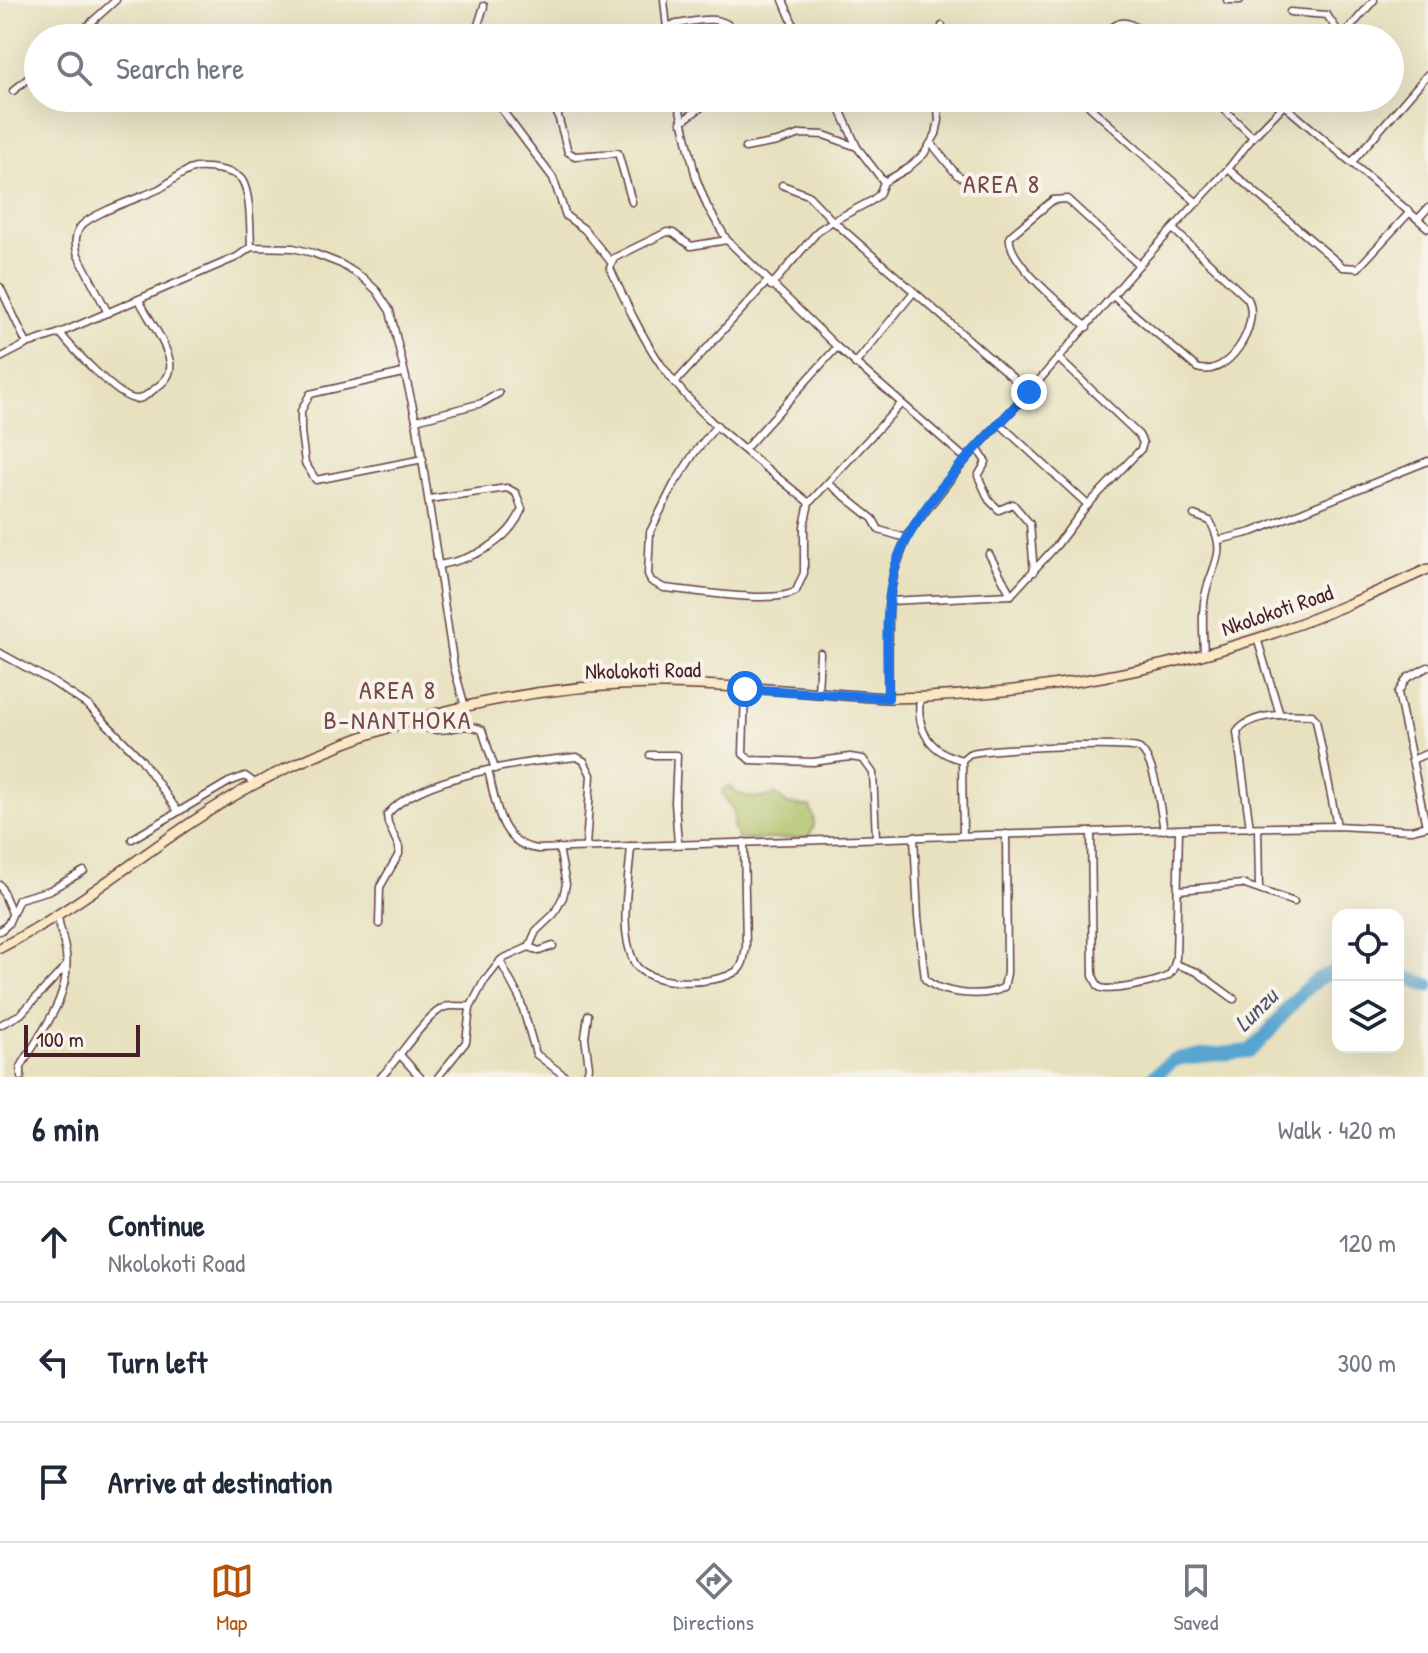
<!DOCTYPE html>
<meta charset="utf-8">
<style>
body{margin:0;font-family:"Patrick Hand",sans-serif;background:#f2f2f3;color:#1f2937}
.controls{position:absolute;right:24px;bottom:24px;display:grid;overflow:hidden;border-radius:16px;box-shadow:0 8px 32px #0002}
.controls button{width:72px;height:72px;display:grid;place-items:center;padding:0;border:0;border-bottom:2px solid #e0e1e3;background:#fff;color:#1f2937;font:40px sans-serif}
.scale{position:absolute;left:24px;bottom:20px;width:116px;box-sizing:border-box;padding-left:8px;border:4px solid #4a1f2b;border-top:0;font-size:22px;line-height:28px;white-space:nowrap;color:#4a1f2b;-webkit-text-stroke:6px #f7f3e8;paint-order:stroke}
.stop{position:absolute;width:24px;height:24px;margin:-18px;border:6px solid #1a73e8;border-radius:50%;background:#fff}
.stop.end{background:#1a73e8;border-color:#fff;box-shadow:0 2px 8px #0008}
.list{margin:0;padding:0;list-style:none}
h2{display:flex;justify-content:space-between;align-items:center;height:104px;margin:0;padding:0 32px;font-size:34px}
h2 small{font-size:26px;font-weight:400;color:#747a83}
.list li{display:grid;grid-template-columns:52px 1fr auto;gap:24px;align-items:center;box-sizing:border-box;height:120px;padding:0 32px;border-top:2px solid #e0e1e3}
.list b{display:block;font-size:30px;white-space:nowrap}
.list p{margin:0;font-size:26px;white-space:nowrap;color:#747a83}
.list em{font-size:26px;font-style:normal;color:#747a83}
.icon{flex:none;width:44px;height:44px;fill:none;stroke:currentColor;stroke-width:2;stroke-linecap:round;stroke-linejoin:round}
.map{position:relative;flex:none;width:1428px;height:1077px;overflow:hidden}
.search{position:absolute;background:#fff;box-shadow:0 8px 32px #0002;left:24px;right:24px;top:24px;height:88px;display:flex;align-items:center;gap:20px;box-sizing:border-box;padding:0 28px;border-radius:44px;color:#747a83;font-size:30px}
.sheet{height:464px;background:#fff}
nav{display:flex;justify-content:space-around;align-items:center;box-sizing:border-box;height:112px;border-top:2px solid #e0e1e3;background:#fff;font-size:22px;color:#747a83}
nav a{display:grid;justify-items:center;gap:4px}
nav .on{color:#b45309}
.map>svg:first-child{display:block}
</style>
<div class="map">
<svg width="1428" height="1077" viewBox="0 0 1428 1077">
<rect width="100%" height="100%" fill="#f7f3e8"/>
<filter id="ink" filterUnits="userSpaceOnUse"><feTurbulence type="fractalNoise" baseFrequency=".0125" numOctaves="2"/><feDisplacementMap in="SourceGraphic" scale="16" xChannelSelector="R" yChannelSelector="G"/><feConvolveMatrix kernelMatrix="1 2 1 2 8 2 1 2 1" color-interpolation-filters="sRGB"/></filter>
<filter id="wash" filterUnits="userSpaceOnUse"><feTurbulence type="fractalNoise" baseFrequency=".006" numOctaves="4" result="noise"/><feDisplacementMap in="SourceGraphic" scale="32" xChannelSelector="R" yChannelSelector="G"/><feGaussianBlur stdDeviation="1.8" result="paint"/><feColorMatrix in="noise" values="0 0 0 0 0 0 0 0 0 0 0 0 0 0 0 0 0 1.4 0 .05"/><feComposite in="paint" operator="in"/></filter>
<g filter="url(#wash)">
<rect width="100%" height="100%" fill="#e8e1c0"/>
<path fill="#aabe61" stroke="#7a6e46" stroke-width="2" d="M728 786C741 797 759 802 775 794L788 804 810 807C815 820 817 828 806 838L739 840 733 827 735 813 721 791Z"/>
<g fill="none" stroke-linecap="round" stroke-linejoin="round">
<g stroke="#56a4cf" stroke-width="14">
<polyline points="1398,974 1428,985"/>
<path d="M1153 1077 1172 1061 1181 1058 1249 1051C1278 1030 1301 977 1338 971"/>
</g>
</g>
</g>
<g filter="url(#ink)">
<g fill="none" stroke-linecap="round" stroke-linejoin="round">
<g stroke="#623c41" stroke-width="9">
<g id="minor">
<polyline points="664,0 668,38"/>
<polyline points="783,0 799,38"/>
<polyline points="1227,0 1240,0"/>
<polyline points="1290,12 1327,15 1342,37"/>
<path d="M667 26C693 22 726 9 739 38"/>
<polyline points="74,38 116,0"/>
<polyline points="474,38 484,6"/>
<polyline points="940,38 942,26"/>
<path d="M1104 38C1119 14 1132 22 1149 38"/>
<polyline points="1341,38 1374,0"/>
<polyline points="13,91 38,70"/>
<polyline points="493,98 553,178 566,216 584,229 611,262"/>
<polyline points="553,98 568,152 575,156 618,153 632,202"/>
<polyline points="677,98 696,178 707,206 727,240 837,347 966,459"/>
<polyline points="835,98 857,147 884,182"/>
<polyline points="1084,98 1090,107 1196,202"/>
<polyline points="1212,98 1253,137"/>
<polyline points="1285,106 1428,228"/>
<polyline points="681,122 714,98"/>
<polyline points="931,143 957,175 986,189 1012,177"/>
<polyline points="745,148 777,142 801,134 824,135 857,147"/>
<polyline points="1352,162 1428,74"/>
<polyline points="1228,169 1343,267 1358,268 1410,212"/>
<polyline points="782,185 808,195 833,221 871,201 879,195 884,182 907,169 924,154 936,134 939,120 937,98"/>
<polyline points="1418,219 1428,208"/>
<path d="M727 240 691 246 673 233 667 232 614 258 610 268C625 301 641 336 662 366 700 420 759 461 809 503"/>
<polyline points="771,286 819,230 833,221 1029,392"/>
<polyline points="0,287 27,344"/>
<path d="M1113 296 1197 368C1227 379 1261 326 1248 299L1173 229"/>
<path d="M108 313 78 255C75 246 74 235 81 226 94 212 140 198 159 189 172 182 181 171 196 168 208 167 235 170 242 180 251 194 250 230 251 247"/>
<path d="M1087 327C1068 310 1005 261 1010 236L1053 200 1067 199 1139 265"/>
<path d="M60 333C71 347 118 398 135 399 143 400 150 392 156 388 165 381 172 375 170 362 165 341 149 319 139 300"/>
<polyline points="0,358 27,344 60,333 237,257 251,247 293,248 313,253 341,264 362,277 377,291 390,311 416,420 454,667 465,707"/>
<polyline points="855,364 913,293"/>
<polyline points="403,373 310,394 301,411 301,432 305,463 316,480 423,459"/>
<polyline points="675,383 767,282"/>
<polyline points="416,420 482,403 499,393"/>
<polyline points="1000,424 1088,505"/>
<path d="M717 425 695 452 673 486 650 532 648 574 651 581 664 588C691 590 776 605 796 591L804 573V526L809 503 901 404"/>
<polyline points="977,448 986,462 978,476 989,500 999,510 1013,504 1030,524 1034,572"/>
<polyline points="745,449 837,347"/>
<polyline points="828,483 873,519 879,530 906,538"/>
<path d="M429 499 507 488 516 493 522 509C508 543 473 559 439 565"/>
<path d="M1194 515 1210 521C1226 551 1216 559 1207 588 1201 608 1203 632 1204 653"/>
<polyline points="1219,540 1252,532 1428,461"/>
<polyline points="989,554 1011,595"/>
<polyline points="889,601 1011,595 1057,545 1084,509 1141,449 1143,443 1139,435 1059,359"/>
<polyline points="1257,638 1280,715"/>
<polyline points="0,653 51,681 89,706 141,759 177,810"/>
<polyline points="745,689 743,754 750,760 813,762 850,757 863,759 873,773 876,838"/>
<polyline points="818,693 820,653"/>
<polyline points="888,698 889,601 895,570 908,534 966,459 1029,392 1139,265 1228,169 1253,137 1291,98"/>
<path d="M920 698C916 730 930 752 962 760"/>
<path d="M411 720C445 743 455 717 482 730L495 769"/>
<polyline points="650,755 677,755 675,803 678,844"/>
<polyline points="1412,760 1428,753"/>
<path d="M488 770C496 802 499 845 538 849L1212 828 1337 826 1411 830 1428 826"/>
<polyline points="1426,826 1398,693 1407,678 1428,667"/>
<path d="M1250 828 1237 732C1251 712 1290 714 1312 715L1316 720 1337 826"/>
<polyline points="1258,829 1259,888"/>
<path d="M1091 832 1093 976C1095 979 1097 985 1099 987 1108 993 1160 982 1169 975 1174 970 1175 964 1176 957L1179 830"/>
<path d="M963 835 962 760 969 754C984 748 1131 742 1140 749 1156 762 1160 810 1164 830"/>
<path d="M914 836 918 917 925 979C939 994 986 999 1004 987L1007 973 1006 834"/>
<polyline points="132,839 229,782 245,776 256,784"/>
<path d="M631 846C629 881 618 929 634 962 646 988 718 986 738 970 744 965 744 956 746 948L744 842"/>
<polyline points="0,885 12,913"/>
<polyline points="1179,890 1242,884 1294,902"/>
<path d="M379 924 380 887 399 854V847L388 823 387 815C417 776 528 761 577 757L584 761 591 775 586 846"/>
<polyline points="0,931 8,924 19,899 50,890 84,871"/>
<polyline points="529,947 539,951 553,946"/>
<polyline points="500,961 520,999 536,1054 566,1077"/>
<polyline points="1175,964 1197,972 1234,999"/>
<polyline points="0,1025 21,1014 65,967"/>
<polyline points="401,1056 420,1077"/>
<path d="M21 1077V1067C41 1031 71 998 66 954 64 941 60 929 58 917"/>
<path d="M381 1077C397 1061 427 1013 445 1007 452 1005 463 1007 470 1006"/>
<polyline points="438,1077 466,1042 470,1008 483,983 502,959 529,947 536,931 554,914 563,897 566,884 559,848"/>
<polyline points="586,1077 589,1067 585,1037 588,1015"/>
</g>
</g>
<g stroke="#623c41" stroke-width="12">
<path id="secondary" d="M0 948C91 902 165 832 255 784 379 719 523 683 664 684 738 685 813 693 888 698 1008 697 1145 675 1259 638 1317 619 1373 594 1428 569"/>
</g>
<use href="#minor" stroke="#fff" stroke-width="6"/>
<use href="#secondary" stroke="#fae7c3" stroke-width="9"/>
</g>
</g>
<g fill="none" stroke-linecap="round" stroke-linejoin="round" filter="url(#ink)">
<path stroke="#1a73e8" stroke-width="10" d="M745 689 888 698C888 656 884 610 895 568 910 510 987 437 1029 392"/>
</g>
<g text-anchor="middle" stroke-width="8" stroke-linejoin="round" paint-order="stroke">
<g font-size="22" fill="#4a1f2b" stroke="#f7f3e8">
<text transform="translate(1277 610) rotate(-19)" y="8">Nkolokoti Road</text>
<text transform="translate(643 670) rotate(-1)" y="8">Nkolokoti Road</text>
</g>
<g font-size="24" font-style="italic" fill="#4f546d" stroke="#f7f3e8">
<text transform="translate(1256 1010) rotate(-45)" y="8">Lunzu</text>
</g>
<g font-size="26" letter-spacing="2" fill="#79484b" stroke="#f7f3e8">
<text x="1002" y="193">AREA 8</text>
<text x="398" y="699">AREA 8<tspan x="398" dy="30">B-NANTHOKA</tspan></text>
</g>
</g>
</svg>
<div class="controls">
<button><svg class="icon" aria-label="locate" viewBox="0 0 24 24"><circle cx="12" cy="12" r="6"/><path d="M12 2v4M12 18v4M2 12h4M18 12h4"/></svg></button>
<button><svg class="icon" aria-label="layers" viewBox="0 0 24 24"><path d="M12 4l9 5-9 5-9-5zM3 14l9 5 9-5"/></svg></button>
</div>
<div class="scale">100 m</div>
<div class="stop" style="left:745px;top:689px"></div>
<div class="stop end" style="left:1029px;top:392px"></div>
<div class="search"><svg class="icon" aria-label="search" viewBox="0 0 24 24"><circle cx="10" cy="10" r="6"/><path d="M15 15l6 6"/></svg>Search here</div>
</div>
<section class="sheet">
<h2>6 min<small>Walk · 420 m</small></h2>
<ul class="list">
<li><svg class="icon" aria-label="ahead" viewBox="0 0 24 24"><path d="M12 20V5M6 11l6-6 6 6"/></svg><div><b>Continue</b><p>Nkolokoti Road</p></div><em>120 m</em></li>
<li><svg class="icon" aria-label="left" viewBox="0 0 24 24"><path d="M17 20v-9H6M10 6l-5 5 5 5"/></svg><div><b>Turn left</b></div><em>300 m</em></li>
<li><svg class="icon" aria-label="arrive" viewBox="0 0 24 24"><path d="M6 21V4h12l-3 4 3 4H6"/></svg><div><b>Arrive at destination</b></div></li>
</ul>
</section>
<nav>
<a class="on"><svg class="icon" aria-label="map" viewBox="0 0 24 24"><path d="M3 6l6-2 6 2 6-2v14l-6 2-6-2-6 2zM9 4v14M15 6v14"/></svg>Map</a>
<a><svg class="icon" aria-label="directions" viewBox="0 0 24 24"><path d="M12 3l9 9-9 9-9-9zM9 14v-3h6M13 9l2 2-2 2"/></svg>Directions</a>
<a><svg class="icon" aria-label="saved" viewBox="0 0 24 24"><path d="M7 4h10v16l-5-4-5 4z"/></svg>Saved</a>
</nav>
